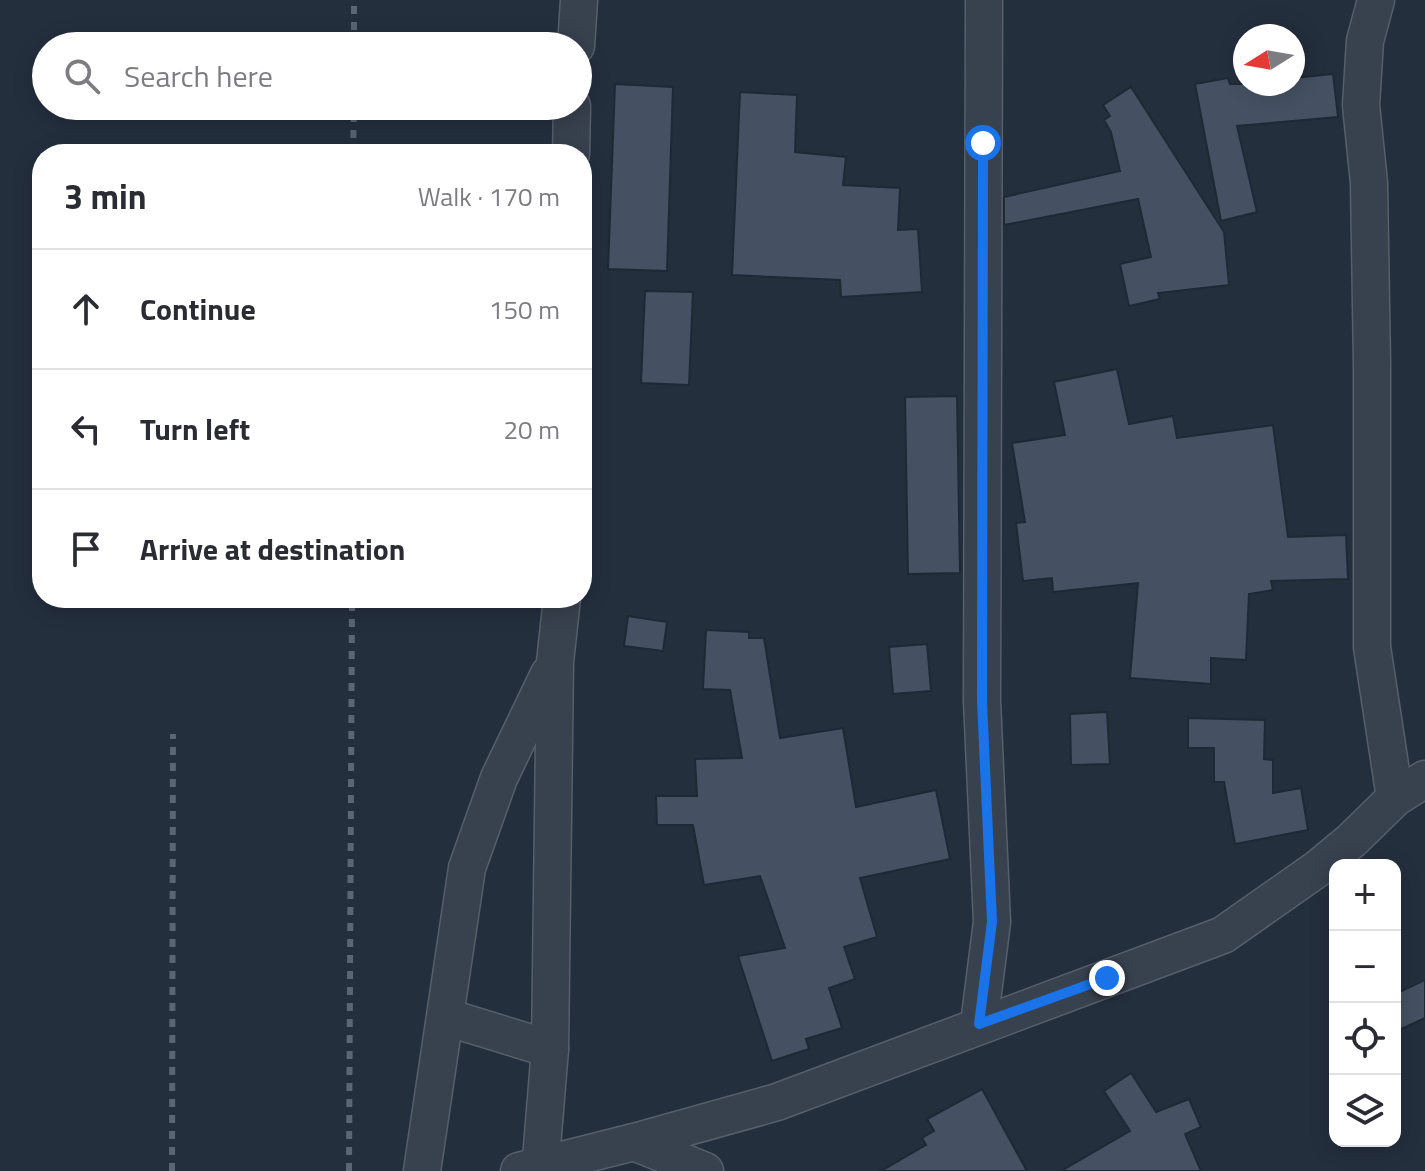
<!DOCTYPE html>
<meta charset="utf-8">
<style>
body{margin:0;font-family:"Titillium Web",sans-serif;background:#f2f2f3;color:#2b2b33}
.controls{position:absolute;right:24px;bottom:24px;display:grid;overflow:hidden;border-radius:16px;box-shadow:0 4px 20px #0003}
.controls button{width:72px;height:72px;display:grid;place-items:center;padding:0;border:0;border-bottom:2px solid #e1e1e2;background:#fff;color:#2b2b33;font:40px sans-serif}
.compass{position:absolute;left:1233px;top:24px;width:72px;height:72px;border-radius:50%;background:#fff;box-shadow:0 4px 20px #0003;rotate:259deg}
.stop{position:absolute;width:24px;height:24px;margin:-18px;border:6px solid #1a73e8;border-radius:50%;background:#fff}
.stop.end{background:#1a73e8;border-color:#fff;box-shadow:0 2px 8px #0008}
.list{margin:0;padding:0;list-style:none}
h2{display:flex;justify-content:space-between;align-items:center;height:104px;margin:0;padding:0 32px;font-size:34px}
h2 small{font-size:26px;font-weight:400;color:#7c7c81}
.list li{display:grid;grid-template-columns:52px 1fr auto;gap:24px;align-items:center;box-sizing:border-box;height:120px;padding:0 32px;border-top:2px solid #e1e1e2}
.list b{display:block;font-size:30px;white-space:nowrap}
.list em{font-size:26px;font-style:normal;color:#7c7c81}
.icon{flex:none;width:44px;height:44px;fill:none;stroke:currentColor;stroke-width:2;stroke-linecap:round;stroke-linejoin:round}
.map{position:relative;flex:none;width:1425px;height:1171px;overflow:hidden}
.search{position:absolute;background:#fff;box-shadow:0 4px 20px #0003;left:32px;top:32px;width:560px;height:88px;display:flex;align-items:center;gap:20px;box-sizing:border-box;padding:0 28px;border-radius:44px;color:#7c7c81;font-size:30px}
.panel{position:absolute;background:#fff;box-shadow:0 4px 20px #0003;left:32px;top:144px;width:560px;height:464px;border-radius:32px}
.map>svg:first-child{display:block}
</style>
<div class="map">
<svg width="1425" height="1171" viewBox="0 0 1425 1171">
<rect width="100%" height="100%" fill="#242f3e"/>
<g fill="#455162" stroke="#1f2835" stroke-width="2">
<polygon points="1333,74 1338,117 1237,126 1257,212 1221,221 1195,84 1228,78 1230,84 1293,84 1293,78"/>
<polygon points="615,84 673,87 667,271 608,269"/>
<polygon points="1131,87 1224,232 1229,285 1158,293 1160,299 1129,306 1120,264 1151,257 1138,199 1004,225 1004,197 1120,171 1111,132 1104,120 1110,116 1103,105"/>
<polygon points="740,92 797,95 795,152 846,157 843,185 900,188 898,230 918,229 922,292 841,297 840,280 732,275"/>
<polygon points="645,291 693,292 689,385 641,383"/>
<polygon points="1117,369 1129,424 1173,416 1177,438 1273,425 1288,537 1346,535 1348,579 1271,581 1273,590 1249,594 1246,660 1211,658 1211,684 1130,678 1138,583 1053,592 1052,578 1023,581 1016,523 1025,522 1012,443 1065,435 1054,382"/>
<polygon points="957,396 960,573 908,574 905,397"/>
<polygon points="628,616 667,622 663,651 624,646"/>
<polygon points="706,630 749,632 749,638 764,638 780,738 843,728 856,807 936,790 950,859 860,878 877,937 844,947 855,979 829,988 842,1028 806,1039 809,1049 772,1061 738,956 785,948 760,876 704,885 693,825 657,825 656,796 697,796 695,759 742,758 730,690 703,689"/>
<polygon points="927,644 931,691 893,694 889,647"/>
<polygon points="1107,712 1110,764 1071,765 1070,714"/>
<polygon points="1188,718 1265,720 1264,759 1273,760 1273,793 1301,788 1308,830 1235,844 1224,782 1214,782 1214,748 1188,748"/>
<polygon points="1425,980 1425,1018 1395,1032 1395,994"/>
<polygon points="1131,1073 1156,1112 1189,1099 1201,1127 1185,1134 1201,1171 1061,1171 1130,1131 1104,1091"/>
<polygon points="982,1089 1027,1171 881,1171 926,1145 922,1138 934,1131 927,1119"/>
</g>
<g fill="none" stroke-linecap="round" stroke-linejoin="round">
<g stroke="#565f6c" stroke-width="39">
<g id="minor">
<polyline points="1376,0 1365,41 1361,105 1369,183 1372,365 1372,647 1395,798"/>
<polyline points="576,46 579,0"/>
<polyline points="571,154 572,106"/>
<polyline points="446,1017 550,1049"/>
<polyline points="979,1024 992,922 982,701 984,0"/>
<polyline points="634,1142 705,1171"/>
<polyline points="422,1171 467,868 499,778 549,674"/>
<polyline points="519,1171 634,1142 777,1102 1223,935 1317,869 1352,840 1395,798 1425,779"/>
<polyline points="540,1171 550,1049 555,662 562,598"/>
</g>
</g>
<use href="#minor" stroke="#38414e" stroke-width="36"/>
<g stroke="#5a6575" stroke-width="6" stroke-dasharray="8 8" stroke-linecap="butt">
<polyline points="354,46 354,0"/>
<polyline points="353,154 354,106"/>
<polyline points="172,1171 173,734"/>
<polyline points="349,1171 352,598"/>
</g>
</g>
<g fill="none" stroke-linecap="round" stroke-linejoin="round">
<polyline stroke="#1a73e8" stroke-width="10" points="983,143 982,701 992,922 979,1024 1107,978"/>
</g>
</svg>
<div class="controls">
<button>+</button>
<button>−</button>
<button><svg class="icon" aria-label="locate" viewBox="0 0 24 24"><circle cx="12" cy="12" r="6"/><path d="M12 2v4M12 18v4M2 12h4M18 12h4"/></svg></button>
<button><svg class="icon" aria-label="layers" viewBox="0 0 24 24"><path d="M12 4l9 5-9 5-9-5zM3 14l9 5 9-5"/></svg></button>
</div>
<svg class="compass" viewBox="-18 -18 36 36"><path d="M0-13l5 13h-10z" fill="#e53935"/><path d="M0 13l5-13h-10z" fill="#7c7c81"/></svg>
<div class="stop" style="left:983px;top:143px"></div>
<div class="stop end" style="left:1107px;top:978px"></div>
<div class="search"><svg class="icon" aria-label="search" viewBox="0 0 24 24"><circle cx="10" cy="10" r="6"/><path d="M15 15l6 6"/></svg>Search here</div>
<section class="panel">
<h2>3 min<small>Walk · 170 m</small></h2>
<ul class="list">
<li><svg class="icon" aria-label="ahead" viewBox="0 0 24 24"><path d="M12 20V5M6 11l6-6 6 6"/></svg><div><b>Continue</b></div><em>150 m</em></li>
<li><svg class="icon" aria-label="left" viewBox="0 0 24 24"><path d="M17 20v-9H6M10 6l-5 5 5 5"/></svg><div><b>Turn left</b></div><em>20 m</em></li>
<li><svg class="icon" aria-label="arrive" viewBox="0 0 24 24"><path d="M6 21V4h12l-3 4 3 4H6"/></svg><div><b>Arrive at destination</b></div></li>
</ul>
</section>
</div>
